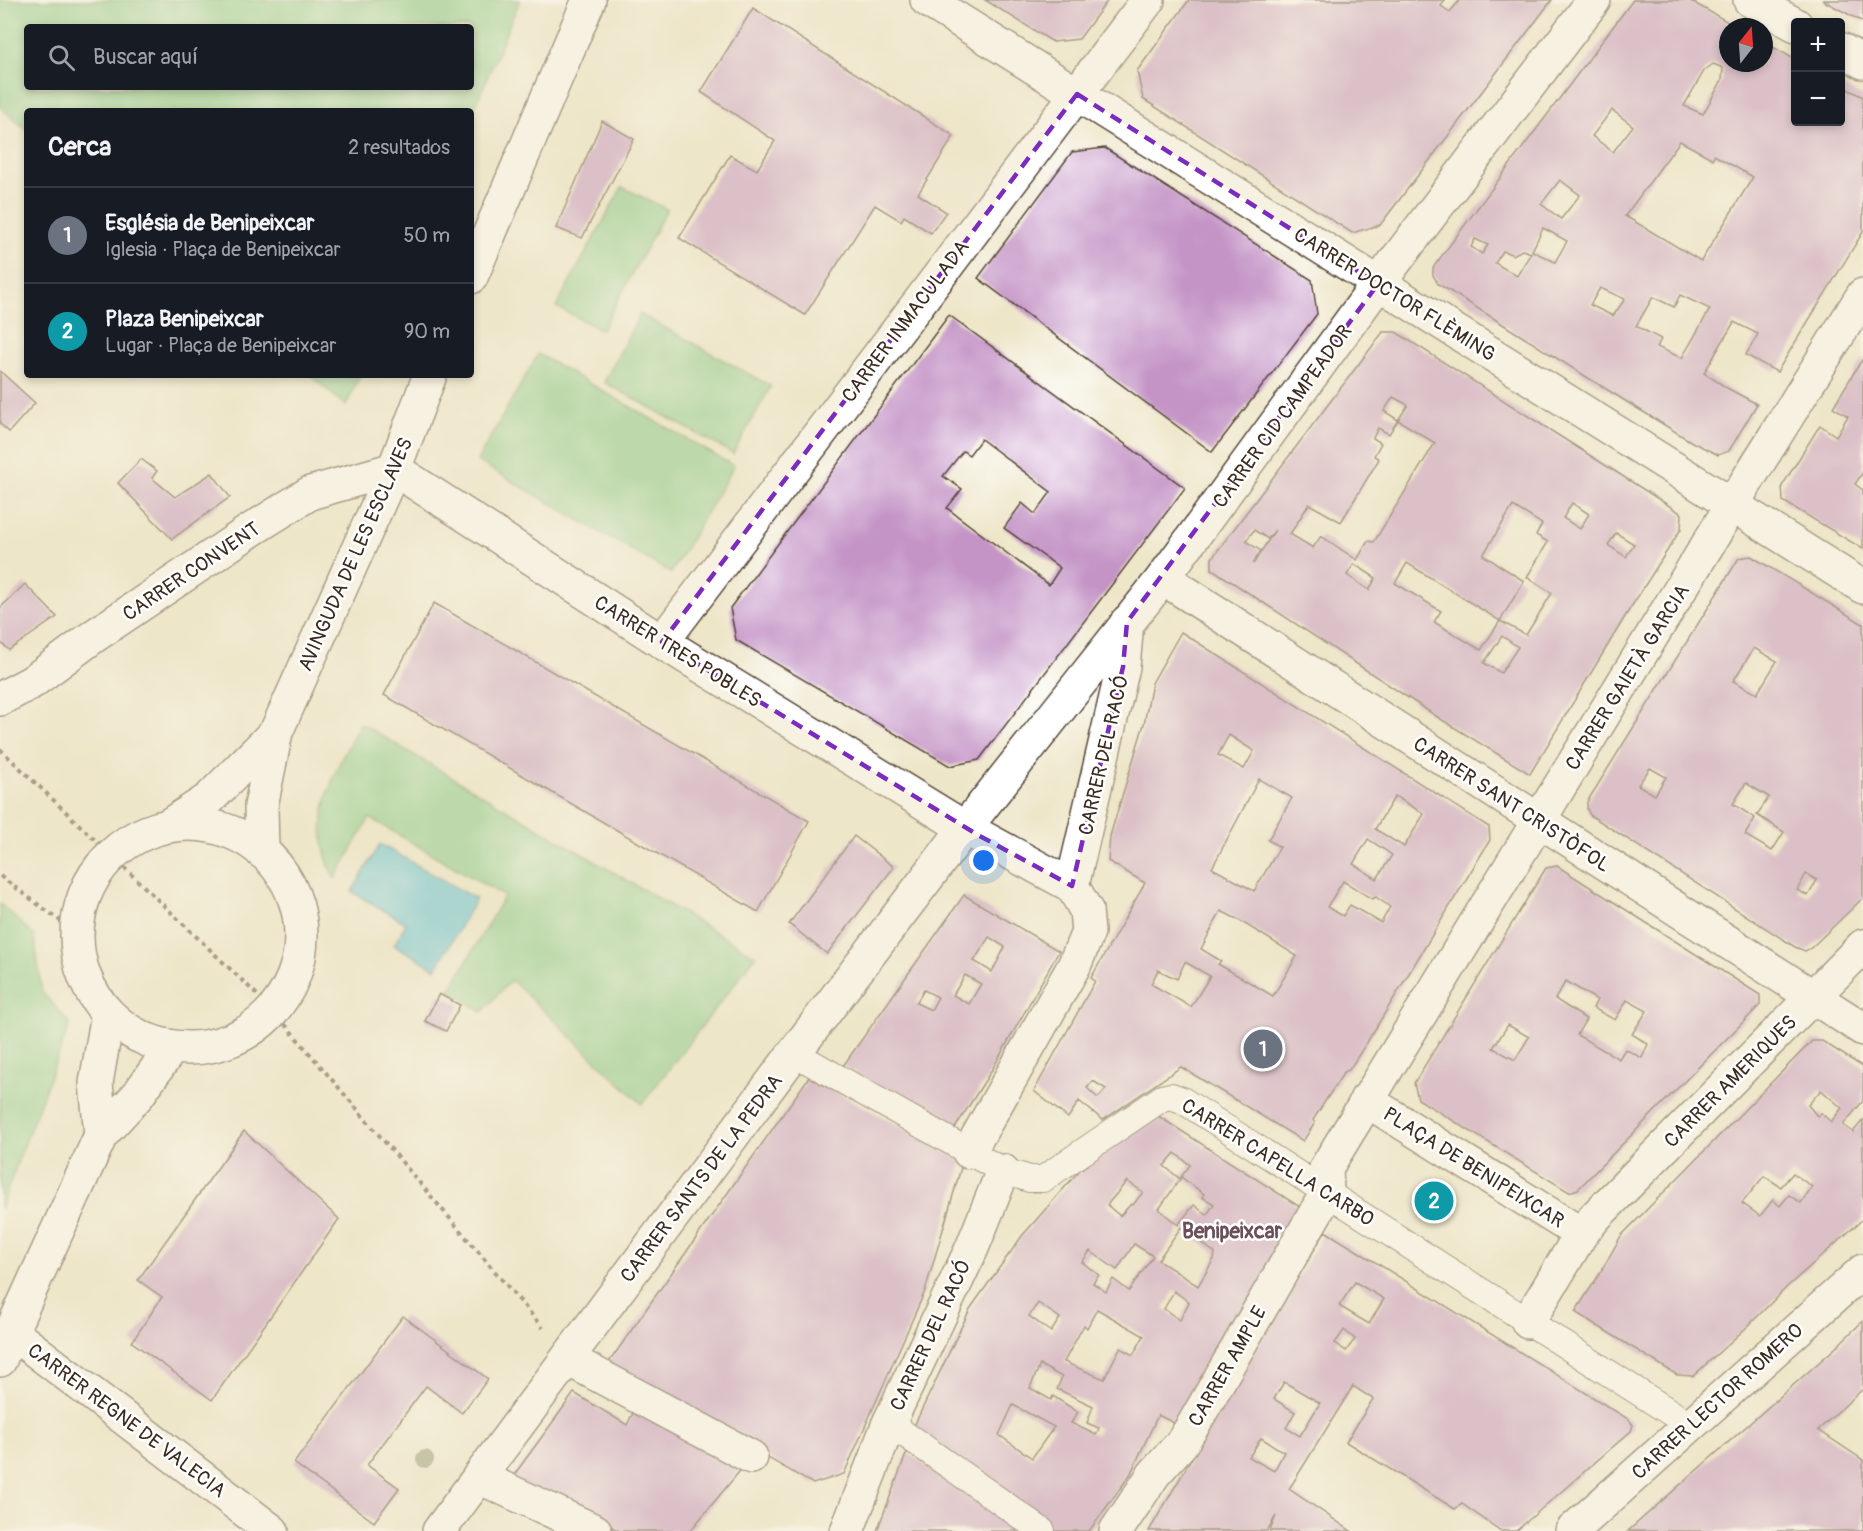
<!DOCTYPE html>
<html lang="es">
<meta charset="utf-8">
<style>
body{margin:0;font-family:Pangolin,sans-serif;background:#242831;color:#f1f3f6}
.controls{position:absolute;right:18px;top:18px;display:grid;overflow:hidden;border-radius:6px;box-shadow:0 3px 9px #0003}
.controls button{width:54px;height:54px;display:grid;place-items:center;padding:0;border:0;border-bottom:2px solid #363941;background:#171b24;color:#f1f3f6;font:30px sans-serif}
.compass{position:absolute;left:1719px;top:18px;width:54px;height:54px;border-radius:50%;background:#171b24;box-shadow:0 3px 9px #0003;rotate:17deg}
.you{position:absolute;left:984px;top:861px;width:21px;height:21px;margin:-15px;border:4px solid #fff;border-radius:50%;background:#1a73e8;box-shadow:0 0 0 9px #1a73e833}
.badge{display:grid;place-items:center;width:39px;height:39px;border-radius:50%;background:#b45309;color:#fff;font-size:20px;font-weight:700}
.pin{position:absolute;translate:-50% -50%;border:3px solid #fff;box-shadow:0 2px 6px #0006}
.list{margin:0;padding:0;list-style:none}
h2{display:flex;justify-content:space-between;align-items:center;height:78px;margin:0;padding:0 24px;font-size:26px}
h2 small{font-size:20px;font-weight:400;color:#9ea1a6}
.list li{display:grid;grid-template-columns:39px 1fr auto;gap:18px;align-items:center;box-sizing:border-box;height:96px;padding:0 24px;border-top:2px solid #363941}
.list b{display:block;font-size:22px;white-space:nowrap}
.list p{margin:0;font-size:20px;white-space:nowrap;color:#9ea1a6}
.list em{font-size:20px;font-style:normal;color:#9ea1a6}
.icon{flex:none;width:33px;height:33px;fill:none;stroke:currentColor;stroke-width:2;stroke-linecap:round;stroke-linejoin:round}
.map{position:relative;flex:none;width:1863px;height:1531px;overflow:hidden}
.search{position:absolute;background:#171b24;box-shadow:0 3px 9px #0003;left:24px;top:24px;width:450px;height:66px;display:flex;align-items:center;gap:15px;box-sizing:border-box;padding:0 21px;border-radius:6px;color:#9ea1a6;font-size:22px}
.panel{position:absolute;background:#171b24;box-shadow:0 3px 9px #0003;left:24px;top:108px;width:450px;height:270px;border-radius:6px}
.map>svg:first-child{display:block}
</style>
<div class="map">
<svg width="1863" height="1531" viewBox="0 0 1863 1531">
<rect width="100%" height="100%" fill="#fff"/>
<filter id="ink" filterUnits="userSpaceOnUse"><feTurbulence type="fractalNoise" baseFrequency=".0167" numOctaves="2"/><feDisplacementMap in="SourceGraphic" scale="12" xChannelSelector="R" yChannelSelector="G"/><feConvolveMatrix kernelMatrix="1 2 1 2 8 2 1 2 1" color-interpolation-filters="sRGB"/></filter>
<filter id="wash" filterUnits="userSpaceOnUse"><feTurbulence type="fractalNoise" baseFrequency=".008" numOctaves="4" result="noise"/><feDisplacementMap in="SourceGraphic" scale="24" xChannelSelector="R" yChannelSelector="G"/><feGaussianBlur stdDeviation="1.35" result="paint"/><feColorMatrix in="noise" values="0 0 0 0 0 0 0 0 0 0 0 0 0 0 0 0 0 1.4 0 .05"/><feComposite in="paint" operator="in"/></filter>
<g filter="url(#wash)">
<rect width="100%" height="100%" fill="#eee6c9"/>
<g fill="#82ca87" stroke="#5e7a52" stroke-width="1.5" fill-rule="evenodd">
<path d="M0 0H520L471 116V111H27V130L0 107ZM27 27H471V87H27Z"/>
<polygon points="622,187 667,209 602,330 556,307"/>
<polygon points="640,314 771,386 733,454 604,382"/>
<polygon points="538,354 734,466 671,573 477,461"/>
<polygon points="310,375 360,375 346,406"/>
<path d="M360 723 756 956 642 1104 511 980 482 1012 450 990 504 896 370 818 335 879C305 824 334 772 360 723Z"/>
<polygon points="0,904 34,935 42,992 70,1024 0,1209"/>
</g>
<polygon fill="#5bc2d9" stroke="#4b767c" stroke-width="1.5" points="380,844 476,899 436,969 394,945 406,923 352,892"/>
<g id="blocks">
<g fill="#c494c6" fill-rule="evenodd">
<polygon points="985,0 1108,0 1079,39 1053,42"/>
<polygon points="1189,0 1445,0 1441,6 1450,12 1460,0 1552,0 1380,225 1352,233 1143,99 1137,71"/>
<path d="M1633 0H1689L1737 27H1728V63H1764V42L1796 60V122H1840V85L1863 97V232L1777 372 1746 355 1758 334 1734 322 1704 373 1727 388 1757 404 1729 451 1718 455 1692 442 1585 376 1458 296 1438 284 1433 275V269L1435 265ZM1713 64 1723 68 1722 80 1703 114 1684 106 1704 71ZM1612 110 1633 126 1613 152 1592 136ZM1680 141 1713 159 1714 155 1753 177 1701 261 1625 216ZM1560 180 1580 195 1561 219 1541 204ZM1543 228 1567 241 1555 262 1532 251ZM1475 239 1488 245 1482 254 1471 247ZM1522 250 1531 253 1517 276 1495 263 1503 251 1513 255ZM1600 288 1625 299 1613 316 1590 305ZM1680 295 1710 309 1682 358 1657 347 1661 339 1636 326 1653 297 1674 307Z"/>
<polygon points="1822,0 1863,0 1863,22"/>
<polygon points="753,8 954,136 918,194 946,212 931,233 904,216 901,221 875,205 805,315 679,238 730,155 757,170 775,141 701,92"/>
<polygon points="602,121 634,139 582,238 556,228"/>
<polygon points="1105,148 1312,280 1317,314 1212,452 978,278 1072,152"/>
<path d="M949 315 1185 488 979 760 950 766 736 640 730 608ZM981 439 1051 492 1035 514 1022 503 1004 528 1060 568 1049 585 947 508 962 489 943 476 963 451 969 455Z"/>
<path d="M1383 332H1396L1682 514 1681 529 1626 615 1530 774 1439 718 1212 569V558ZM1393 397 1408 405 1398 420 1384 411ZM1398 420 1435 443 1374 542 1368 541 1357 560 1321 536 1313 548 1290 534 1309 504 1341 522 1379 459 1374 456 1381 443 1373 438 1378 428 1389 434ZM1572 503 1589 514 1580 529 1563 518ZM1513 506 1542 524 1536 535 1548 542 1527 577 1552 593 1526 635 1500 621 1481 650 1434 622 1441 611 1395 583 1407 563 1500 621 1524 581 1483 555ZM1254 530 1268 539 1275 530 1253 564 1261 551 1246 541ZM1616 533 1634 544 1626 557 1608 545ZM1354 564 1376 578 1369 590 1347 575ZM1502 636 1518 647 1501 673 1484 663Z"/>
<polygon points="1863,358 1863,472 1855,484 1863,490 1863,549 1783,501 1782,486 1820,425 1836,436 1848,416 1833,407"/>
<polygon points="0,371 35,403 9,432 0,424"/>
<polygon points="141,459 157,471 152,478 175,497 212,473 230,497 172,539 118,483"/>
<path d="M1751 556 1863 624V898L1811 948 1805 951 1795 947 1590 815 1587 809V802L1739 558ZM1754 648 1777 661 1757 694 1733 681ZM1650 768 1666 777 1655 795 1638 785ZM1746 783 1769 797 1757 815 1784 832 1772 851 1745 835 1755 818 1733 804ZM1806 874 1817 880 1808 896 1797 890Z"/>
<polygon points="25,584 57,617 9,650 0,642 0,608"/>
<polygon points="434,603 809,821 758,912 384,695"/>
<path d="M1181 632 1489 827 1490 840 1366 1044 1349 1070 1344 1072 1313 1120 1315 1123 1303 1141 1181 1067 1103 1120 1079 1101 1068 1118 1034 1091 1095 981 1091 978 1145 883 1108 861 1110 836 1144 724 1152 683ZM1229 735 1254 751 1244 769 1218 755ZM1259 779 1292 798 1268 840 1280 847 1254 891 1212 868ZM1395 796 1424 814 1404 847 1375 829ZM1368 839 1392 855 1377 879 1353 864ZM1343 881 1372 899 1376 897 1390 907 1381 923 1350 905 1343 916 1327 907ZM1221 911 1237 919 1297 956 1273 996 1218 964 1221 961 1201 949ZM1185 962 1210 976 1191 1007 1151 984 1158 970 1177 979ZM1093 1081 1106 1089 1098 1098 1087 1088Z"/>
<polygon points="854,836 894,867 827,954 789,924"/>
<path d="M1557 866 1760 995V1005L1578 1189 1569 1192 1418 1099 1414 1083 1546 868ZM1566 981 1597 1000 1593 1008 1615 1020 1627 1000 1647 1011 1632 1034 1648 1044 1642 1058 1625 1049 1619 1059 1577 1035 1586 1019 1555 999ZM1508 1025 1529 1037 1515 1060 1493 1048Z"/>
<path d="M964 895 1059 951 993 1068 953 1131 843 1066ZM989 937 1005 947 992 972 974 961ZM965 975 981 984 969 1004 953 995ZM924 990 938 997 931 1010 916 1003Z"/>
<polygon points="439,994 460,1005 446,1031 425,1021"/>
<path d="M1812 1041H1822L1863 1067V1101L1843 1125 1853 1132 1863 1120V1219L1788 1286 1747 1327 1693 1376 1677 1375 1575 1312 1599 1275 1621 1236ZM1821 1090 1842 1108 1831 1122 1821 1113 1817 1116 1808 1105ZM1793 1173 1812 1187 1801 1203 1789 1195 1780 1206 1773 1200 1760 1216 1742 1203 1764 1176 1781 1187Z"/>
<polygon points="809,1077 963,1161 925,1291 844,1474 813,1484 607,1365"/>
<path d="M1155 1114 1303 1209 1180 1426 1158 1415 1130 1475 1089 1531H1055L914 1426 970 1309 1022 1236 1093 1155ZM1175 1153 1190 1165 1181 1177 1204 1194 1202 1197 1214 1204 1207 1215 1194 1205 1178 1225 1159 1209 1180 1179 1164 1166ZM1127 1181 1143 1192 1133 1205 1131 1204 1120 1216 1107 1205ZM1181 1227 1215 1253 1214 1259 1198 1286 1158 1260ZM1134 1244 1153 1256 1129 1291 1113 1279 1106 1292 1093 1283 1099 1275 1082 1262 1090 1251 1117 1270ZM1174 1291 1189 1302 1180 1320 1164 1309ZM1038 1303 1060 1318 1051 1332 1029 1316ZM1097 1309 1144 1336 1133 1355 1120 1348 1104 1379 1064 1362 1084 1325 1087 1328ZM1040 1365 1062 1377 1057 1389 1093 1406 1087 1423 1099 1428 1096 1435 1071 1423 1078 1412 1053 1396 1051 1400 1030 1388ZM1013 1405 1054 1427 1032 1458 999 1435Z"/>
<polygon points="244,1131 339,1219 212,1400 132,1342 162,1297 138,1280"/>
<path d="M1325 1231 1628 1419 1633 1425 1631 1431 1516 1531H1501L1462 1504 1455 1509 1346 1442 1373 1399 1353 1386 1289 1489 1351 1531H1270L1276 1516 1267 1531H1149ZM1355 1282 1384 1299 1369 1324 1339 1306ZM1344 1330 1355 1339 1346 1351 1335 1343ZM1284 1382 1320 1403 1300 1436 1286 1428 1295 1412 1274 1399ZM1261 1438 1284 1452 1274 1471 1249 1457Z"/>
<polygon points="403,1316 488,1379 462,1413 426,1386 367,1465 399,1488 374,1522 294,1463"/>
<polygon points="1863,1321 1863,1389 1818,1430 1863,1460 1863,1531 1628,1531 1833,1350"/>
<polygon points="574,1393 627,1425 638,1403 744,1466 690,1531 620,1531 511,1479"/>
<polygon points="907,1452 1025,1531 877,1531"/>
</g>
</g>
</g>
<g filter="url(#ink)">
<use href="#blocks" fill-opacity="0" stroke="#564638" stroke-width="1.5"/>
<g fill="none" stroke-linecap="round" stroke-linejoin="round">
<g stroke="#564638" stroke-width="28">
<g id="lane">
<polyline points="794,1053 1003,1171 1030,1179 1043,1179 1162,1098 1171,1096 1182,1100 1690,1425"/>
<polyline points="889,1423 1042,1531"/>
</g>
</g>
<g stroke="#564638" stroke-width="36">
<g id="street">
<polyline points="927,0 1863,587"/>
<polyline points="1750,0 1796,25"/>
<polyline points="1840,49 1863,62"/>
<polyline points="1163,578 1863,1029"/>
<polyline points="662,642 1148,0"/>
<polyline points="0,699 32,682 94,636 251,530 310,493 394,469 662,642 965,828 1072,886 1123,667 1127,622"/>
<polyline points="1366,1100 1581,1234"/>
<polyline points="969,1152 1074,966 1088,932 1086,910 1072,886"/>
<polyline points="1528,1322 1581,1234 1596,1216 1863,946"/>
<polyline points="11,1332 272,1531"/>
<polyline points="568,1359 751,1457"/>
<polyline points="479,1477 595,1531"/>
<polyline points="439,1531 794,1053 965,828 1163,578 1378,284 1594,0"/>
<polyline points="847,1531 889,1423 972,1248 1003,1171"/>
<polyline points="1116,1531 1154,1474 1181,1444 1192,1427 1327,1193 1326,1168 1732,505 1863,295"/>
</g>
</g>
<g stroke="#564638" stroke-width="36">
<g id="secondary">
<polyline points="471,277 589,0"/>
<circle cx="189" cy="936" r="112"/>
<polyline points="169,825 209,799 276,732"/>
<polyline points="262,852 261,806 276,732 394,469 430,375"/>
<polyline points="101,1135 96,1083 108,1014"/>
<polyline points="0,1360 11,1332 101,1135 138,1095 172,1047"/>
<polyline points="1572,1531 1863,1271"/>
</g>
</g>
<g stroke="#564638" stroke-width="4" stroke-dasharray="4.5 4.5" stroke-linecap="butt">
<polyline points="0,749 271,1008 543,1328"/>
<polyline points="0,876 78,934"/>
</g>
<use href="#lane" stroke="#fff" stroke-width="26"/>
<use href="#street" stroke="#fff" stroke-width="33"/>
<use href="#secondary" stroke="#fff" stroke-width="33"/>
</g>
<circle fill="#999d7f" cx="425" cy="1459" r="9"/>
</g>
<path d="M0 0H1863V1531H0ZM1077 94 1378 284 1127 622 1123 667 1072 886 978 835 662 642Z" fill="#eee6c9" fill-opacity=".55" fill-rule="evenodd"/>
<path fill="none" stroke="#7b2cbf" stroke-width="4.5" stroke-dasharray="12 8" stroke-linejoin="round" d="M1077 94 1378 284 1127 622 1123 667 1072 886 978 835 662 642Z"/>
<g text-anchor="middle" stroke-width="5" stroke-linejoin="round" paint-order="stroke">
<g font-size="20" fill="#3b2a1e" stroke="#fff">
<text transform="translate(1395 294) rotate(32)" y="7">CARRER DOCTOR FLÈMING</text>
<text transform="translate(905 321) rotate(-53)" y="7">CARRER INMACULADA</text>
<text transform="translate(1282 416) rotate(-54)" y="7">CARRER CID CAMPEADOR</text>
<text transform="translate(355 554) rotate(-66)" y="7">AVINGUDA DE LES ESCLAVES</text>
<text transform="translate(191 571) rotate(-34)" y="7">CARRER CONVENT</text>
<text transform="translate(678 651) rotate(32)" y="7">CARRER TRES POBLES</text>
<text transform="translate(1627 677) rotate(-58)" y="7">CARRER GAIETÀ GARCIA</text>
<text transform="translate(1103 755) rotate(-77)" y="7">CARRER DEL RACÓ</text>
<text transform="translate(1512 804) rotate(33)" y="7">CARRER SANT CRISTÒFOL</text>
<text transform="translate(1730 1081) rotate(-45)" y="7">CARRER AMERIQUES</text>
<text transform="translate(1278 1162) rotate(32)" y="7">CARRER CAPELLA CARBO</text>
<text transform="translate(1474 1167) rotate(32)" y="7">PLAÇA DE BENIPEIXCAR</text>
<text transform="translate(701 1178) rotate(-53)" y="7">CARRER SANTS DE LA PEDRA</text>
<text transform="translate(930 1335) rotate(-65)" y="7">CARRER DEL RACÓ</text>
<text transform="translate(1227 1366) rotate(-60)" y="7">CARRER AMPLE</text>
<text transform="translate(1717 1401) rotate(-42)" y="7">CARRER LECTOR ROMERO</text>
<text transform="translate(127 1420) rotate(37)" y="7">CARRER REGNE DE VALECIA</text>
</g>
<g font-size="21" font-weight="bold" fill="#6b4f59" stroke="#fff">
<text x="1232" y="1238">Benipeixcar</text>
</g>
</g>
</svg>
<div class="controls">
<button>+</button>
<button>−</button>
</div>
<svg class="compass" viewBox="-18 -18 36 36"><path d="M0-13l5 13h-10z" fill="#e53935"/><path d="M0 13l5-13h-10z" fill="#9ea1a6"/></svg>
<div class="you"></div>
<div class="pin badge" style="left:1263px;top:1049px;background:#6b7280">1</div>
<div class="pin badge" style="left:1434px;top:1201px;background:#0f9aa8">2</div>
<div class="search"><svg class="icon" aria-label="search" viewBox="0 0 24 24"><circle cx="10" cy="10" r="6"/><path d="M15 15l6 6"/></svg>Buscar aquí</div>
<section class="panel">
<h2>Cerca<small>2 resultados</small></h2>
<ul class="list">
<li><span class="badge" style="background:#6b7280">1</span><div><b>Església de Benipeixcar</b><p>Iglesia · Plaça de Benipeixcar</p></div><em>50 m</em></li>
<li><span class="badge" style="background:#0f9aa8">2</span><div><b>Plaza Benipeixcar</b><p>Lugar · Plaça de Benipeixcar</p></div><em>90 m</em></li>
</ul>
</section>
</div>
